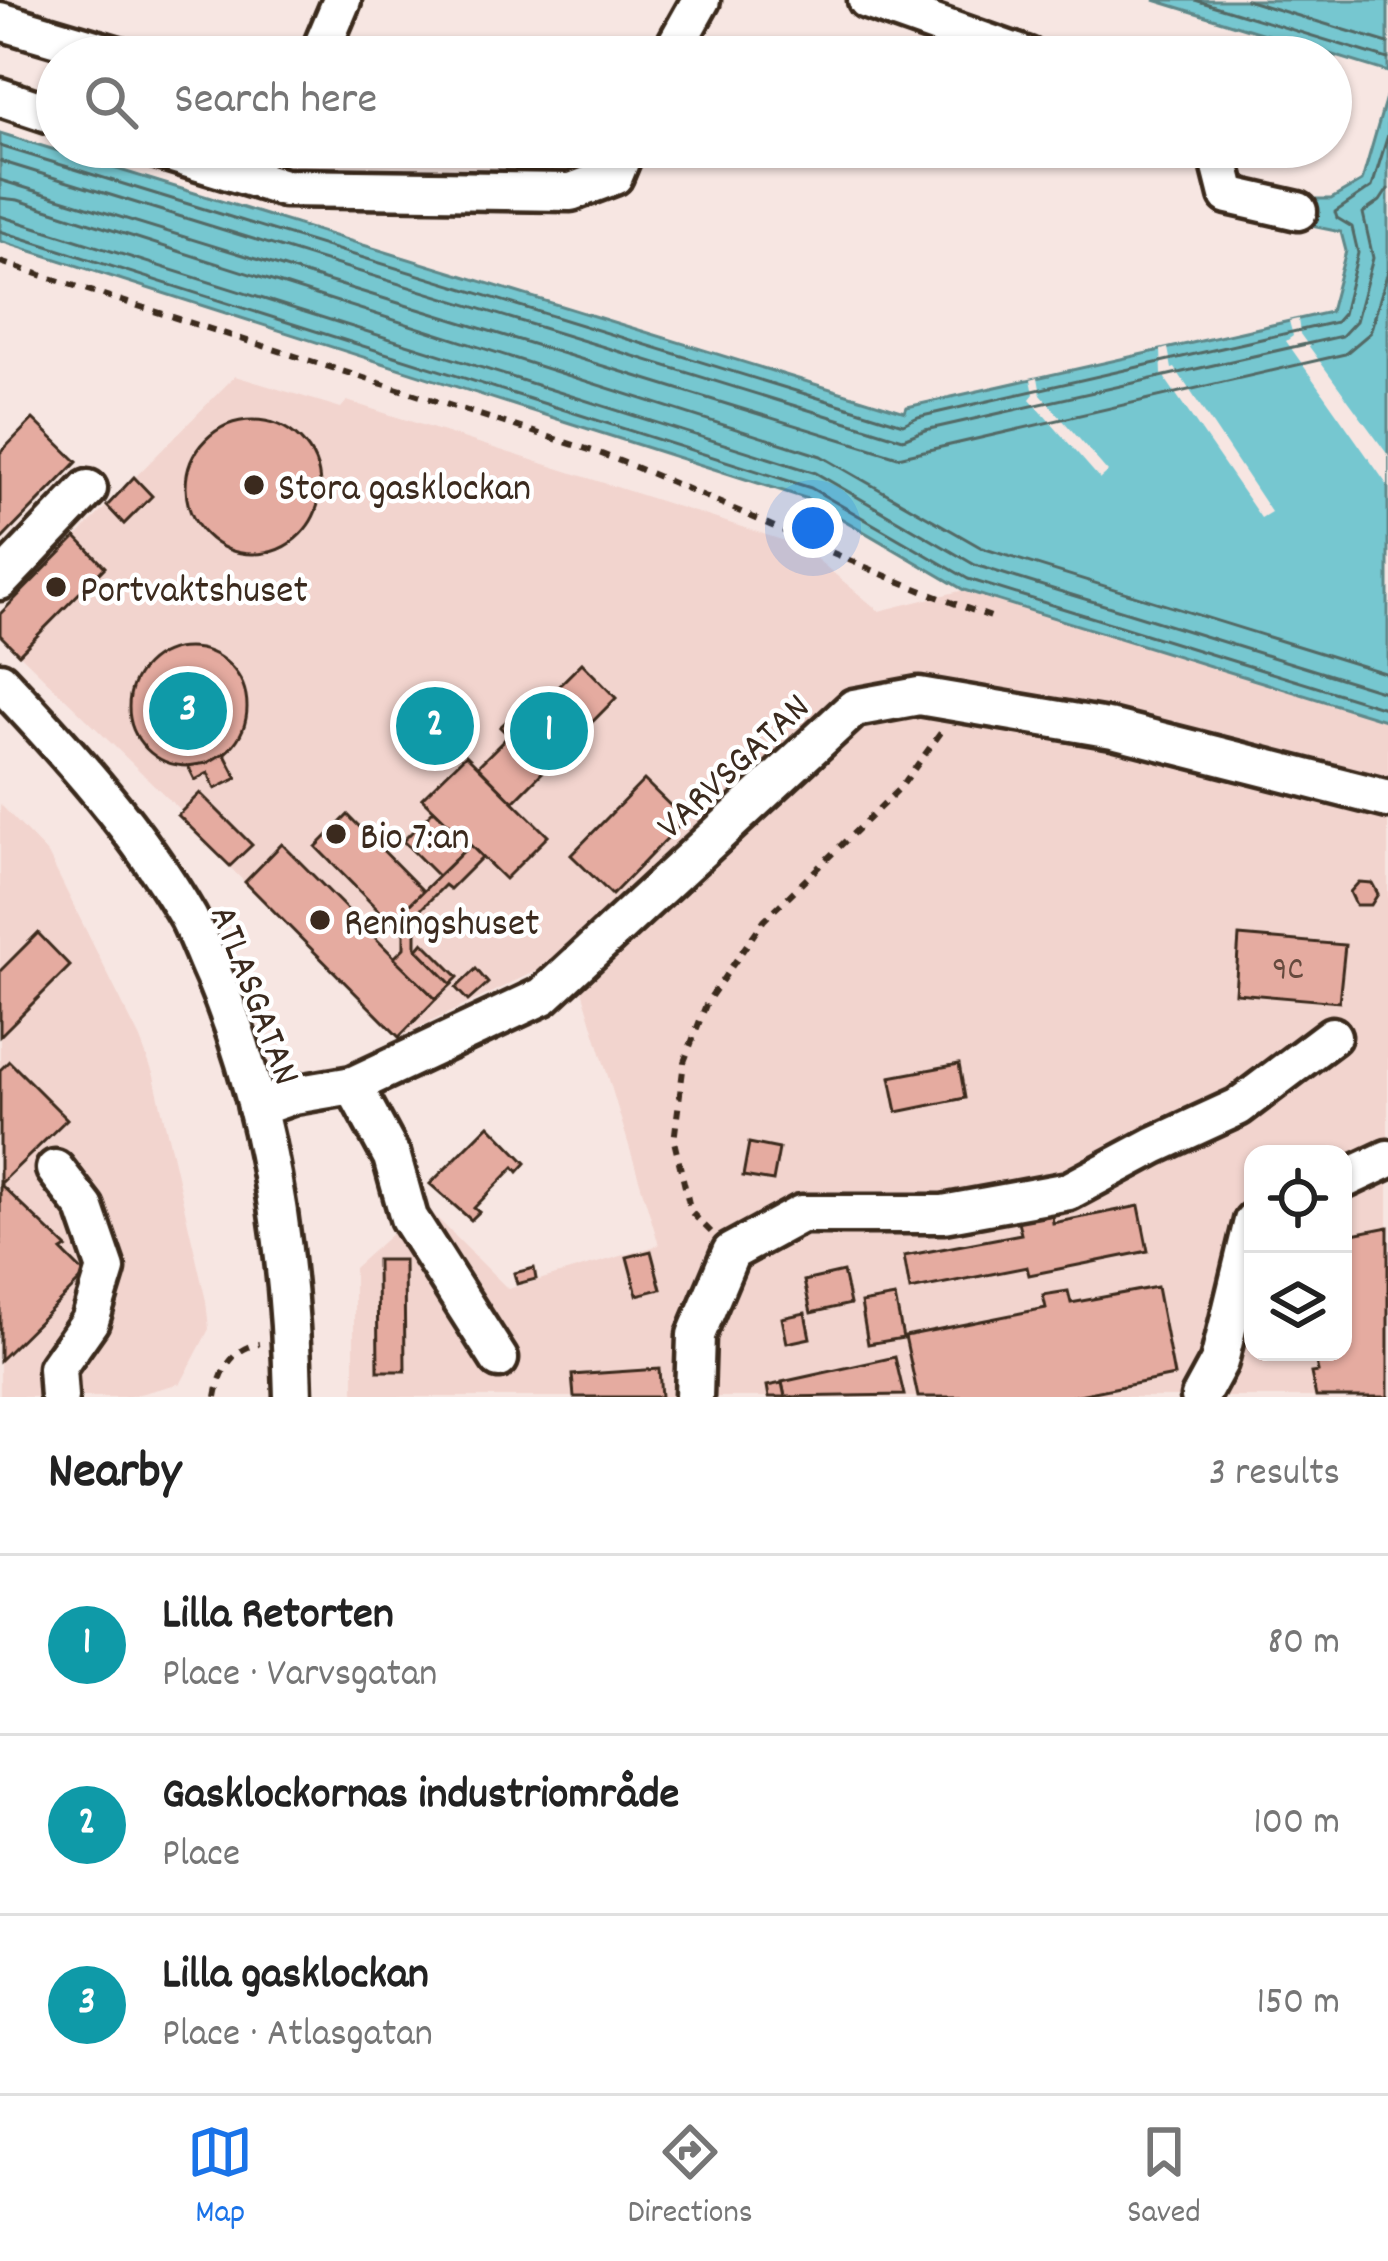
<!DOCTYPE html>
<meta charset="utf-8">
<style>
body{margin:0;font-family:Dekko,sans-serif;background:#f6f6f6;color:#222}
.controls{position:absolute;right:36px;bottom:36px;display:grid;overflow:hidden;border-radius:24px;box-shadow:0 3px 9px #0004}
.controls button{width:108px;height:108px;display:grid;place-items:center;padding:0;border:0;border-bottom:3px solid #e0e0e0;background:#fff;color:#222;font:60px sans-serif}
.you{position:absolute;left:813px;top:528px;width:42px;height:42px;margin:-30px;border:9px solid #fff;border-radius:50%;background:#1a73e8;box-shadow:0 0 0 18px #1a73e833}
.badge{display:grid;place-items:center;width:78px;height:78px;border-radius:50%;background:#1a73e8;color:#fff;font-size:39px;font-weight:700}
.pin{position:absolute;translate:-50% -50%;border:6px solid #fff;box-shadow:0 3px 12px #0006}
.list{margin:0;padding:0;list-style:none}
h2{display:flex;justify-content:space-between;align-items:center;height:156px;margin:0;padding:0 48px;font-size:51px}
h2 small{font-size:39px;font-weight:400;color:#767676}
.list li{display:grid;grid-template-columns:78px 1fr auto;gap:36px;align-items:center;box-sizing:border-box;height:180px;padding:0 48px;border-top:3px solid #e0e0e0}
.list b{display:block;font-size:45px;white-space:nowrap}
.list p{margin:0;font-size:39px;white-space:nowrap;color:#767676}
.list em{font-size:39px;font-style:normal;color:#767676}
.icon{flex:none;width:66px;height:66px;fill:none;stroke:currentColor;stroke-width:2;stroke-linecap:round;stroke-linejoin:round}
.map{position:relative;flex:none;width:1388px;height:1397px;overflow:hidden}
.search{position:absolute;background:#fff;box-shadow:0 3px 9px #0004;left:36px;right:36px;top:36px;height:132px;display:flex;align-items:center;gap:30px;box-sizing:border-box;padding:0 42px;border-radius:66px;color:#767676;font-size:45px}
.sheet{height:696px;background:#fff}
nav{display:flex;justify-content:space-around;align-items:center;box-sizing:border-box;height:168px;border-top:3px solid #e0e0e0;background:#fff;font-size:33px;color:#767676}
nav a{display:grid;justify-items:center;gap:6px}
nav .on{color:#1a73e8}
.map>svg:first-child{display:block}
</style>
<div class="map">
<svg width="1388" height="1397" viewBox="0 0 1388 1397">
<rect width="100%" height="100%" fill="#f7e6e2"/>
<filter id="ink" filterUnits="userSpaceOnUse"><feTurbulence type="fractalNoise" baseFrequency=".00833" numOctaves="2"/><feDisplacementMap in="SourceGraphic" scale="24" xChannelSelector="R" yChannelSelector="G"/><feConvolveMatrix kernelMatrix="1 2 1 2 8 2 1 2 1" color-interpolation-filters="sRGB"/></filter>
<g filter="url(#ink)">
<g fill="#f2d4ce" fill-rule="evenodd">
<path d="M235 376 341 408 347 401 801 546 879 611 964 590 1388 721V1397H354V1268L424 1205 508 1289 659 1245 571 954 399 1037 178 815 181 811 0 635V614ZM1253 1154H1343V1352H1253Z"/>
<polygon points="0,804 48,854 140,1039 154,1076 206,1301 209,1329 181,1383 128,1397 0,1397"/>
</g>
<g fill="#76c7d0" stroke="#5e8889" stroke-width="3">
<polygon points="1154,0 1388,0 1388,72"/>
<polygon points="1388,91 1388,721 964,590 808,499 0,241 0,133 905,412 907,407 1330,312 1346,251 1341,232 1297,223 1300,199 1331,199 1362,181"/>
</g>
<g fill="#f7e6e2">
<polygon points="1298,319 1300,334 1388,455 1388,486 1286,341 1293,336 1289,321"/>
<polygon points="1168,348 1172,369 1175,368 1271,512 1261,518 1162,374 1161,350"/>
<polygon points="1038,377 1041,395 1108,472 1100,479 1030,399 1034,394 1031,379"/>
</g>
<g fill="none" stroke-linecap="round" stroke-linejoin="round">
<g stroke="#536965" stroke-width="3">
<polyline points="1195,0 1388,59"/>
<polyline points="1246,0 1388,43"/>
<polyline points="0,146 903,424 918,417 1336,322 1343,314 1358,253 1352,227 1337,218 1335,212 1372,187 1388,135"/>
<polyline points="0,161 903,439 925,430 1342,336 1356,321 1373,258 1363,213 1380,201 1388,189"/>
<polyline points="0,180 898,457 1345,354 1370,333 1388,271"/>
<polyline points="0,198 18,200 821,456 982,548 1388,674"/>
<polyline points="0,216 816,473 975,565 1388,693"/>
<polyline points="0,231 811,488 968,579 1388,709"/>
</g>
</g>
<g fill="#e5aba0" stroke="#3b2a1e" stroke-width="3">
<polygon points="33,419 77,462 0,541 0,453"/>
<circle cx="253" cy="487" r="67"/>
<polygon points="134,477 152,496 124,524 107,506"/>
<polygon points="76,537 105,567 19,654 0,635 0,614"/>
<circle cx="188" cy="707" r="59"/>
<polygon points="582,663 616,698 513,802 478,766"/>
<polygon points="511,717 520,725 509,736 500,727"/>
<polygon points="224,753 237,778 215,789 208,773 195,780 188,766 207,763"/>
<polygon points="466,755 548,836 505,879 422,798"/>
<polygon points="644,780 685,820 612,895 571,855"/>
<polygon points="200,793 252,845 230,866 178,815"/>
<polygon points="434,810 470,845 438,876 403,841"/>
<polygon points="348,815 423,891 391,923 316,847"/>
<polygon points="282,844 436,999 399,1037 245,882"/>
<polygon points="470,845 482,857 450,889 445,885 416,914 416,948 452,984 436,999 394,958 404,948 404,928 395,919"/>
<polygon points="1359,882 1372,883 1378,894 1371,905 1356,905 1350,892"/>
<polygon points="38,933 70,966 0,1036 0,971"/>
<polygon points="1239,936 1345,945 1339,1002 1235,993"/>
<polygon points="423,942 458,977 451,984 417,949"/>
<polygon points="476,969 488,983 468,1001 456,988"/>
<polygon points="9,1061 67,1119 0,1184 67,1248 62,1251 86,1275 0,1360 0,1070"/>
<polygon points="959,1064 965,1098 897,1112 890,1077"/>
<polygon points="489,1125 526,1163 518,1172 514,1167 474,1208 479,1212 471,1220 430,1184"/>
<polygon points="749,1143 779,1149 773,1181 743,1176"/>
<polygon points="1139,1206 1148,1251 1029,1275 1027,1267 910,1290 904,1256 1021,1234 1018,1221 1052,1215 1053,1223"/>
<polygon points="1388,1227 1388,1397 1316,1397 1311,1373 1318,1372 1314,1352 1343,1352 1343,1236"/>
<polygon points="651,1251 661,1289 637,1295 627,1257"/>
<polygon points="377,1260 404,1260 405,1371 378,1371"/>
<polygon points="534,1268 536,1279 517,1284 514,1273"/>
<polygon points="843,1272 850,1304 811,1313 804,1281"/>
<polygon points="1157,1287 1174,1376 1069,1397 918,1397 905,1336 1046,1308 1043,1295 1068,1291 1071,1303"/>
<polygon points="895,1297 903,1338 868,1344 861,1303"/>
<polygon points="805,1313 810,1338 787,1343 782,1318"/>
<polygon points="895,1357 904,1395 785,1397 782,1382"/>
<polygon points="659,1369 661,1397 574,1397 572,1375"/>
<polygon points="782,1383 785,1397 769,1397 767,1386"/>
</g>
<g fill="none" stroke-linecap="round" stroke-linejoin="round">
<g stroke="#3b2a1e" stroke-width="45">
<g id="minor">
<polyline points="867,0 1028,57"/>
<polyline points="0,21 122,57"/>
<polyline points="318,57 342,0"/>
<polyline points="669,57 701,0"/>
<polyline points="0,97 57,116"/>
<polyline points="150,147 284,188 571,192 614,176 626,147"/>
<polyline points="1216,147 1228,195 1298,211"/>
<polyline points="0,581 88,489"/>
<path d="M0 681C70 755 137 829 188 917 198 936 205 957 214 976 270 1109 290 1254 293 1397"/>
<polyline points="353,1085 392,1157 409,1218 499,1359"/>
<polyline points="257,1108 294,1095 353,1085 543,996 854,708 919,696 1113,729 1388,799"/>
<polyline points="55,1169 85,1208 106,1269 90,1321 57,1368 59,1397"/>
<polyline points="1343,1180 1388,1159"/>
<polyline points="694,1397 696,1335 731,1252 801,1214 943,1214 1069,1191 1155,1145 1238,1107 1332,1036"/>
<polyline points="1200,1397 1219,1362 1253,1221"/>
</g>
</g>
<g stroke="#3b2a1e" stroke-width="6" stroke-dasharray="9 9" stroke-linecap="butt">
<path d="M0 262 596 452C730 502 856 569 991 617"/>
<polyline points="711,1232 691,1212 674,1141 684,1062 707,1002 764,920 901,787 942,731"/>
<path d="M216 1397C220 1372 232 1348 259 1344"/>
</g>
<use href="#minor" stroke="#fff" stroke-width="36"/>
</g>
</g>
<g fill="#3b2a1e" stroke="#fff" stroke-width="4.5">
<circle cx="254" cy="485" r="12"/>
<circle cx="56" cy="587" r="12"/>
<circle cx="336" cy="834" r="12"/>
<circle cx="320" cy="920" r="12"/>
</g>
<g text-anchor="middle" stroke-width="9" stroke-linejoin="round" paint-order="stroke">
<g font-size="33" fill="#664a3e">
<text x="1288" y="978">9C</text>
</g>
<g font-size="39" fill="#3b2a1e" stroke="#fff" text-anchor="start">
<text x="278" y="499">Stora gasklockan</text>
<text x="80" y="601">Portvaktshuset</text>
<text x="360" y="848">Bio 7:an</text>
<text x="344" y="934">Reningshuset</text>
</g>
<g font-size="39" fill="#3b2a1e" stroke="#fff">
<text transform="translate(731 764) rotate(-43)" y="14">VARVSGATAN</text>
<text transform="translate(258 994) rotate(69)" y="14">ATLASGATAN</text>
</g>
</g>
</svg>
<div class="controls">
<button><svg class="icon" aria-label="locate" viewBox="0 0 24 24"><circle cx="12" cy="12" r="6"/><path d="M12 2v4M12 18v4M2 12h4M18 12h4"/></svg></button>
<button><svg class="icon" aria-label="layers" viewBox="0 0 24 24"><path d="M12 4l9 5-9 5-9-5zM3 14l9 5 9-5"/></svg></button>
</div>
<div class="you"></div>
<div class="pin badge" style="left:549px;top:731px;background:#0f9aa8">1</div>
<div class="pin badge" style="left:435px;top:726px;background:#0f9aa8">2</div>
<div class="pin badge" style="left:188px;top:711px;background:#0f9aa8">3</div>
<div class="search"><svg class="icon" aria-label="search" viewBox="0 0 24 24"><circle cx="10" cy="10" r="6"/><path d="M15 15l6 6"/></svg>Search here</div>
</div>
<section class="sheet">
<h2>Nearby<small>3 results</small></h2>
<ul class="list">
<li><span class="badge" style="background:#0f9aa8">1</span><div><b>Lilla Retorten</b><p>Place · Varvsgatan</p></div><em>80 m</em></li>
<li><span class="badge" style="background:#0f9aa8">2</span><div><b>Gasklockornas industriområde</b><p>Place</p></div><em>100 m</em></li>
<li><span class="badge" style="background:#0f9aa8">3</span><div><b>Lilla gasklockan</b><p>Place · Atlasgatan</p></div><em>150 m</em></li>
</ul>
</section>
<nav>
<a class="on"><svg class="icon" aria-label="map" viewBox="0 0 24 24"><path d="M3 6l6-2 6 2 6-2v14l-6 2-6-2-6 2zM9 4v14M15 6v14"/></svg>Map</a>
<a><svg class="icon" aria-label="directions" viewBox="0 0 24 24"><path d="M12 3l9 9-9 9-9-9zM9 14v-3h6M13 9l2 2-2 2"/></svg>Directions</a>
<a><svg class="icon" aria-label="saved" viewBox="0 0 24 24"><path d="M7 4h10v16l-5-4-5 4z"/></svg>Saved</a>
</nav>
